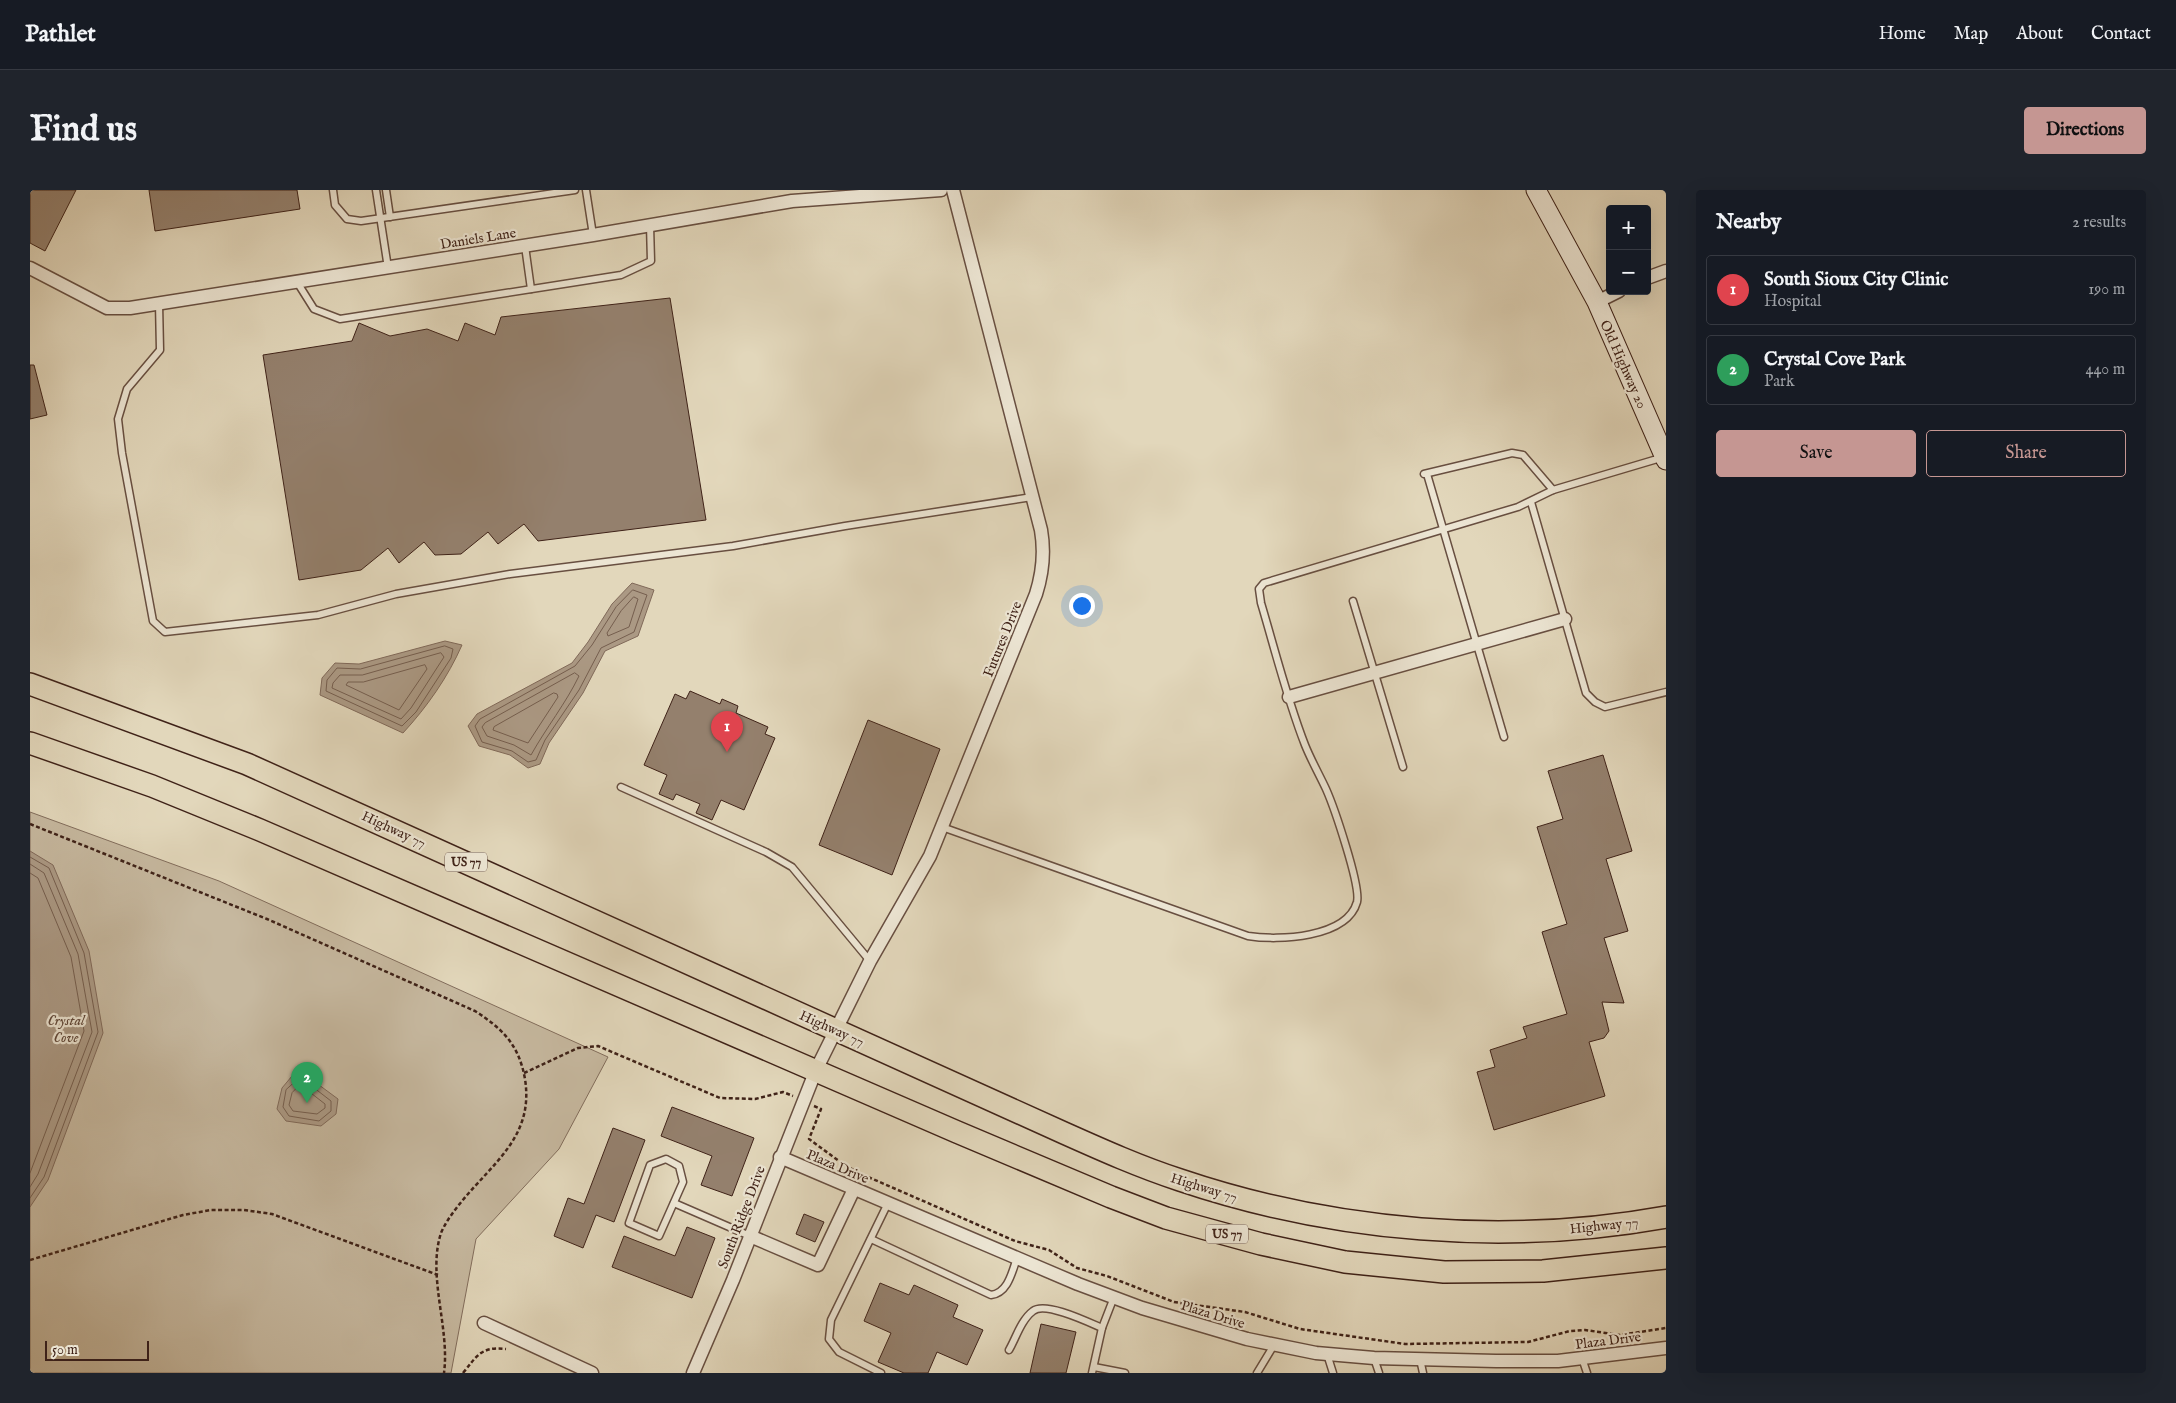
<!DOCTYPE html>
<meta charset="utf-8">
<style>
body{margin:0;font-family:"IM FELL English",serif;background:#20242c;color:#f1f3f6}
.controls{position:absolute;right:15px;top:15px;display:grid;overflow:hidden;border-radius:5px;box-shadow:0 5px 20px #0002}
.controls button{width:45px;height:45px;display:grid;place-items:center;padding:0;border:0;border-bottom:1px solid #363941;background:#171b24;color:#f1f3f6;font:25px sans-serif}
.scale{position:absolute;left:15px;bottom:12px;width:104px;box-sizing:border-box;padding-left:5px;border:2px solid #3f2218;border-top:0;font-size:14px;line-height:18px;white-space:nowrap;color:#3f2218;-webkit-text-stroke:4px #ece5d3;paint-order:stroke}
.you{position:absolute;left:1051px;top:415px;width:18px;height:18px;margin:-12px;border:4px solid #fff;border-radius:50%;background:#1a73e8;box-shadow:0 0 0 8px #1a73e833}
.badge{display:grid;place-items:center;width:32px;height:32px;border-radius:50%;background:#c59692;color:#fff;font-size:16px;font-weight:700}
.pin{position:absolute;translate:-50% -41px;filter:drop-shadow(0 1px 2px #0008)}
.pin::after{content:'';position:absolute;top:26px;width:18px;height:15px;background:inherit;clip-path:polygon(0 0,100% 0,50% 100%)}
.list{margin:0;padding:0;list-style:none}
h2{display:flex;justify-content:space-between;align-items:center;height:65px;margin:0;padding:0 20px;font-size:21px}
h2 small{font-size:16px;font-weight:400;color:#9ea1a6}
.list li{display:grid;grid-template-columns:32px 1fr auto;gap:15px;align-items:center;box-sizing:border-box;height:70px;margin:0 10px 10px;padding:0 10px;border:1px solid #363941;border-radius:5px}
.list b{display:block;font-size:19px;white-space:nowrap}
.list p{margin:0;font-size:16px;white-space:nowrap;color:#9ea1a6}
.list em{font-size:16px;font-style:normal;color:#9ea1a6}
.actions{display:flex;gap:10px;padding:15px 20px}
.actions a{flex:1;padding:11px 0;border:1px solid #c59692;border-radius:5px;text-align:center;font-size:18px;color:#c59692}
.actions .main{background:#c59692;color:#111}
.map{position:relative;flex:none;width:1636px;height:1183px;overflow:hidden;border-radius:5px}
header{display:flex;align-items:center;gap:30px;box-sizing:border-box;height:70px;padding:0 25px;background:#171b24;border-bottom:1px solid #363941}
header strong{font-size:24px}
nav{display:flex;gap:28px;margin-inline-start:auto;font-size:18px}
.intro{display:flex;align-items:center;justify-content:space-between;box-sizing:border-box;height:120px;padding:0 30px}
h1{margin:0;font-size:35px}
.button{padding:12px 22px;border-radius:5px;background:#c59692;color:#111;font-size:18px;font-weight:700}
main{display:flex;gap:30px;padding:0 30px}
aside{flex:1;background:#171b24;border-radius:5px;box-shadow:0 5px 20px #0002}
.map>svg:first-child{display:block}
</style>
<header>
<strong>Pathlet</strong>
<nav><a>Home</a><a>Map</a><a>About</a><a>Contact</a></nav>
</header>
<div class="intro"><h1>Find us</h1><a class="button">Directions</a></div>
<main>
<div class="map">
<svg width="1636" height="1183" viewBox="0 0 1636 1183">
<rect width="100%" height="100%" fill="#e2d7bb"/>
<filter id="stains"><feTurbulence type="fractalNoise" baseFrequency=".004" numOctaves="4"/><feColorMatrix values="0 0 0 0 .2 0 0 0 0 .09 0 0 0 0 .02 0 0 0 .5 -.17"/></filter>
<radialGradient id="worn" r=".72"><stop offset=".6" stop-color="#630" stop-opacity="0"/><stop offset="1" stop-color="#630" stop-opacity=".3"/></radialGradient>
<polygon fill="#c6b89f" stroke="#826d5c" points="0,622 189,691 578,867 529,959 446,1049 421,1183 0,1183"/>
<g fill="#ab9984" stroke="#806959">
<polygon points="602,393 624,400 608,446 575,461 553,503 519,553 510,574 498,578 480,565 449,556 438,536 447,524 542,473 558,452 582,414"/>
<path d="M415 451 432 455C418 487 397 517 373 543L290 505 292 488 305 473 329 474Z"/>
<polygon points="0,661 23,675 59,761 73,843 18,990 0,1017"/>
<polygon points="262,886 281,889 308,909 306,924 291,936 256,931 247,919 252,898"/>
</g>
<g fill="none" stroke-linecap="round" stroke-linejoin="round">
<g stroke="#755e4e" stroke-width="1">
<polygon points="603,400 617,405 604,442 571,458 549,500 515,550 506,570 498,572 482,561 452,552 445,536 450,529 545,476 562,455 586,417"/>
<polygon points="604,407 608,409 599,437 578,446 577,443 591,421"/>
<polygon points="415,456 423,459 421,468 386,522 372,536 296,501 297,490 307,478 330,479"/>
<polygon points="411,463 414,467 381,518 371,529 302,498 303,493 310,485 332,485"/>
<polygon points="395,475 397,479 369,520 316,495 318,492 333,492"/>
<path d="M545 483 549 486C536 513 516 538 501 565L484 555 457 546 452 537 455 533Z"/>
<polygon points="524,503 527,504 528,507 498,553 463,540 464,537"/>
<polyline points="0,667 19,678 54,763 68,842 14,987 0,1008"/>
<polyline points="0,674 14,683 48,764 62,842 8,984 0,997"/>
<polyline points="0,683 8,688 41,767 54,841 0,983"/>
<polygon points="265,892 279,894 301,911 301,921 289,931 259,926 253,917 256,900"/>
<polygon points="267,898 277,900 295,914 295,918 287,924 263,921 259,915 262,903"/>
</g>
</g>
<g fill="#94806d" stroke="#3f2218">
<polygon points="0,0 46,0 15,61 0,53"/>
<polygon points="119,0 267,0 270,19 125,41"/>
<polygon points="640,108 676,330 508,351 494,334 468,354 458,342 431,364 405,365 394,352 369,373 358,358 331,380 269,390 233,165 322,151 329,133 360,146 397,139 428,151 435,133 465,145 471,127"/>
<polygon points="0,175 4,175 17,225 0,229"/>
<polygon points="660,501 690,514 692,509 708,516 706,523 738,537 735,544 745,548 714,620 691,610 682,630 666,623 670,614 646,604 643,610 629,604 637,585 614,575 645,504 656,509"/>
<polygon points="838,530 910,559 862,685 789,655"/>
<polygon points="1573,565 1602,661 1576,669 1598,741 1574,748 1594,813 1572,812 1579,841 1574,848 1559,852 1575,906 1464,940 1447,882 1465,877 1460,860 1497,848 1493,837 1537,824 1512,742 1537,734 1507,637 1533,629 1518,581"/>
<polygon points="642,917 724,948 702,1006 671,995 682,966 631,946"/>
<polygon points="583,938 615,950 584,1032 566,1025 553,1058 524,1046 538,1008 554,1014"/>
<polygon points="774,1024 794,1032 785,1052 766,1044"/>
<polygon points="657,1037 685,1048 662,1108 582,1077 594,1046 645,1066"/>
<polygon points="850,1093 879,1105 884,1095 928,1115 923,1127 953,1140 937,1175 907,1162 898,1183 874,1183 848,1172 861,1143 834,1131"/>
<polygon points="1011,1134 1046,1142 1036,1183 1000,1183"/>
</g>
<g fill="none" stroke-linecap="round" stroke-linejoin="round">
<g stroke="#684f41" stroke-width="9">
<g id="service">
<polyline points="303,0 305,15 317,29 331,31 545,0"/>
<polyline points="346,0 358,78"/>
<polyline points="356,0 360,27"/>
<polyline points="556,0 563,45"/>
<polyline points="495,56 501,99"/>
<polyline points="267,92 284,119 310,129 591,85 621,71 620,35"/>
<polyline points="129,113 130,160 97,199 88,229 92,263 123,431 135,442 288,425 366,404 480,384 703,356 815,336 1002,307"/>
<polyline points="1394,284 1482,263 1493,265 1523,300"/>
<polyline points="1397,284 1474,547"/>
<polyline points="1501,312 1556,503 1565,512 1575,517 1636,502"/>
<polyline points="1323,411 1373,577"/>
<polyline points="591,597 736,662 762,677 840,771"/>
<path d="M912 637 1218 746C1248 751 1317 748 1327 712 1331 696 1304 617 1296 599 1289 584 1281 570 1275 555 1257 509 1245 460 1231 413L1229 399 1234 393 1488 317 1523 300 1634 267"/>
<polygon points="636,969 649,976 653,992 629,1046 599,1033 620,975"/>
<polyline points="644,1013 720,1046"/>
<path d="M841 1049 961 1105C978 1103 982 1082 987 1068"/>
<path d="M979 1160C986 1148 991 1130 1003 1121 1015 1111 1058 1132 1072 1138"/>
<polyline points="1297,1164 1303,1183"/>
<polyline points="1344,1168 1349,1183"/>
<polyline points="1552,1168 1557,1183"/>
<polyline points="1390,1169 1393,1183"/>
<polyline points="1064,1177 1095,1183"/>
<polyline points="851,1183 809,1162 799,1149 801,1130 858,1013"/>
<polyline points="1062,1183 1072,1138 1084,1107"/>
<polyline points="1227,1183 1244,1155"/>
</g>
</g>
<g stroke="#684f41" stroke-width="15">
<g id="minor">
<polyline points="0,78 77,118 100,118 563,45 762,11 911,0"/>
<polyline points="1617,88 1636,81"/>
<polyline points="1567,112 1589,101"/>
<polyline points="1259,507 1535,429"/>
<polyline points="750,967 1048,1094 1112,1118 1217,1149 1286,1163 1344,1168 1466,1171 1528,1171 1636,1158"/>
<polyline points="720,1046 788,1075 824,999"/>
<polyline points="454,1133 562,1183"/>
<path d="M663 1183 703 1090 786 880 840 771 900 666 1006 404C1013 382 1015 363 1011 340L923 0"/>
</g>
</g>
<g stroke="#3f2218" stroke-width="21">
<polyline id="secondary" points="1506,0 1567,112 1636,270"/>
</g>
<g stroke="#3f2218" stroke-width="24">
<g id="trunk">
<path d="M0 494 217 574 1034 943C1072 960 1110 977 1150 990 1304 1042 1476 1056 1636 1027"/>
<polyline points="0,553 122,596 230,640 927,942 1081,1007 1136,1028 1231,1054 1315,1072 1414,1082 1513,1081 1636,1068"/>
</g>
</g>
<g stroke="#3f2218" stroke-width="2.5" stroke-dasharray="4 2.5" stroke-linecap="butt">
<path d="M0 634 237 729 445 821C473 839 489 855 495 889 504 946 464 972 432 1011 424 1021 416 1031 411 1043 397 1086 420 1138 414 1183"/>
<polyline points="494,883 548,858 568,856 690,908 725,909 753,902 763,906"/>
<polyline points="784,916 791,919 779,949 813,974 829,983 985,1051 1019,1060 1047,1078 1077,1086 1144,1112 1215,1122 1270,1139 1375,1154 1498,1152 1540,1141 1555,1140 1590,1145 1636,1138"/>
<polyline points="0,1070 153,1025 181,1020 214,1020 242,1024 408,1085"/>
<path d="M433 1183C447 1166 451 1156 476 1159"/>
</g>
<use href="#service" stroke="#ece5d3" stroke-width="6"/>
<use href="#minor" stroke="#ece5d3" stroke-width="12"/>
<use href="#secondary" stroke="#ece5d3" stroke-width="19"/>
<use href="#trunk" stroke="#e2d7bb" stroke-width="21"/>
</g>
<g text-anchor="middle" stroke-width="4.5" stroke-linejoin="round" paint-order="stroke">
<g fill="#ece5d3" stroke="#735c50" stroke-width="1">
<rect x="415" y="662.5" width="42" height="19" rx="4"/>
<rect x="1176" y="1034.5" width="42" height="19" rx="4"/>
</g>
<g font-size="12" font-weight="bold" fill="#3f2218">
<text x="436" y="676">US 77</text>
<text x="1197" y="1048">US 77</text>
</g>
<g font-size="14" fill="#3f2218" stroke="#ece5d3">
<text transform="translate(448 48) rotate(-9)" y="5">Daniels Lane</text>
<text transform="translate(1594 174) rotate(66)" y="5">Old Highway 20</text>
<text transform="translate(972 449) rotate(-68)" y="5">Futures Drive</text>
<text transform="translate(364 639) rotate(25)" y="5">Highway 77</text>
<text transform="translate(802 838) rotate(24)" y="5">Highway 77</text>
<text transform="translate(808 976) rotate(23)" y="5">Plaza Drive</text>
<text transform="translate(1174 997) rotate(17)" y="5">Highway 77</text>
<text transform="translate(711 1027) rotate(-69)" y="5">South Ridge Drive</text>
<text transform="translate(1574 1035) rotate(-6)" y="5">Highway 77</text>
<text transform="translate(1183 1124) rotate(17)" y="5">Plaza Drive</text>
<text transform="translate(1578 1150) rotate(-7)" y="5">Plaza Drive</text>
</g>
<g font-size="15" font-style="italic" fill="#5f4638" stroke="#ece5d3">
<text x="36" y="835">Crystal<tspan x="36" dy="17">Cove</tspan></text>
</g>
</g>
<rect width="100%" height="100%" filter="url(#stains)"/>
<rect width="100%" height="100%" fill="url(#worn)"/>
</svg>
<div class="controls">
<button>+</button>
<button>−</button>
</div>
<div class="scale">50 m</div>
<div class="you"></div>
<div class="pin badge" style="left:697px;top:562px;background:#e0444e">1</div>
<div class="pin badge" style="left:277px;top:913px;background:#2e9e5b">2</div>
</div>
<aside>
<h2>Nearby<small>2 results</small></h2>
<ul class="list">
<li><span class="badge" style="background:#e0444e">1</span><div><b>South Sioux City Clinic</b><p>Hospital</p></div><em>190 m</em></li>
<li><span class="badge" style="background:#2e9e5b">2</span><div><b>Crystal Cove Park</b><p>Park</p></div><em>440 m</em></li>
</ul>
<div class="actions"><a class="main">Save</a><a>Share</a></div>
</aside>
</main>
